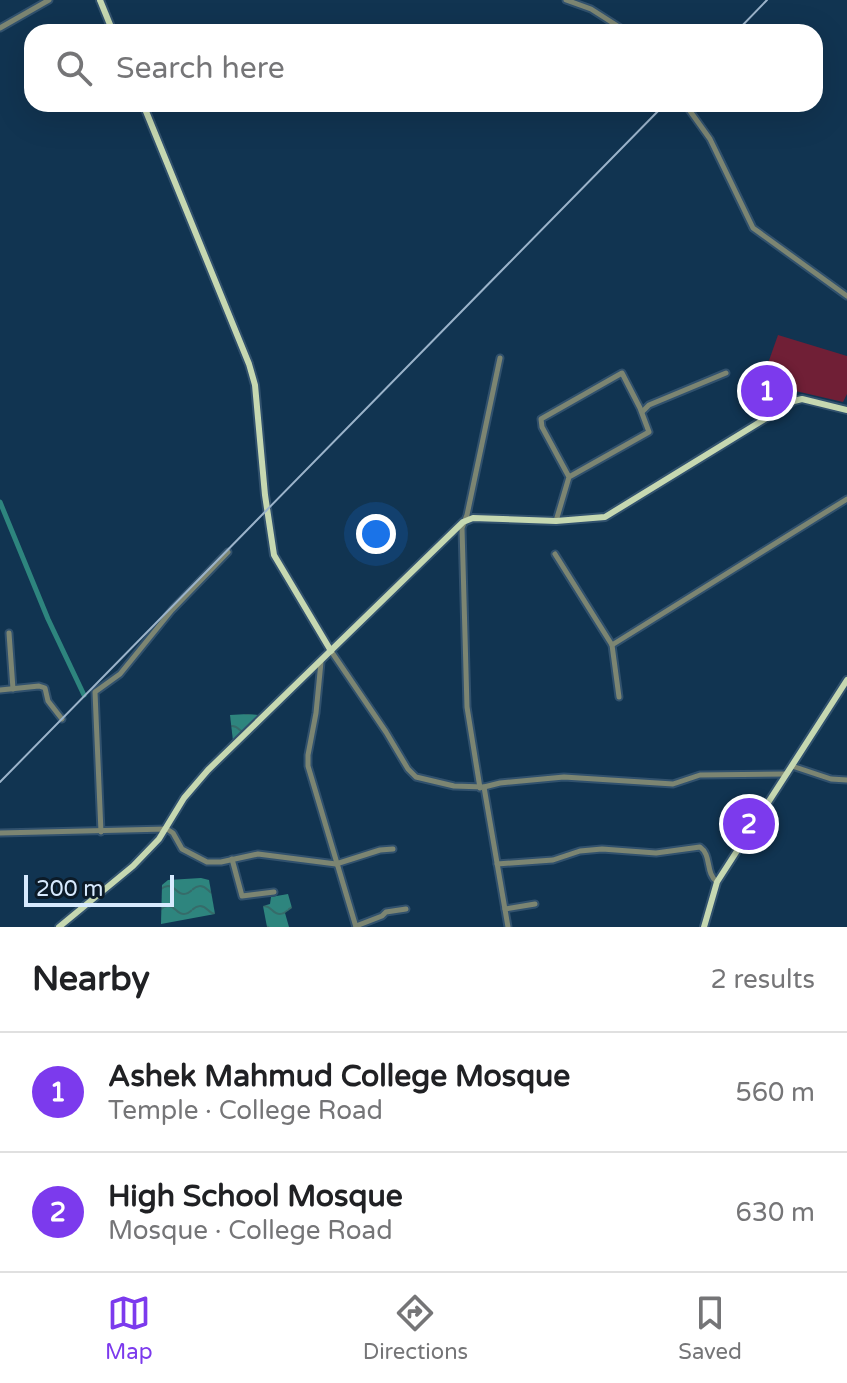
<!DOCTYPE html>
<meta charset="utf-8">
<style>
body{margin:0;font-family:"Varela Round",sans-serif;background:#f2f2f2;color:#202124}
.scale{position:absolute;left:24px;bottom:20px;width:150px;box-sizing:border-box;padding-left:8px;border:4px solid #d7eafe;border-top:0;font-size:22px;line-height:28px;white-space:nowrap;color:#d7eafe;-webkit-text-stroke:6px #0c1b28;paint-order:stroke}
.you{position:absolute;left:376px;top:534px;width:28px;height:28px;margin:-20px;border:6px solid #fff;border-radius:50%;background:#1a73e8;box-shadow:0 0 0 12px #1a73e833}
.badge{display:grid;place-items:center;width:52px;height:52px;border-radius:50%;background:#7c3aed;color:#fff;font-size:26px;font-weight:700}
.pin{position:absolute;translate:-50% -50%;border:4px solid #fff;box-shadow:0 2px 8px #0006}
.list{margin:0;padding:0;list-style:none}
h2{display:flex;justify-content:space-between;align-items:center;height:104px;margin:0;padding:0 32px;font-size:34px}
h2 small{font-size:26px;font-weight:400;color:#757577}
.list li{display:grid;grid-template-columns:52px 1fr auto;gap:24px;align-items:center;box-sizing:border-box;height:120px;padding:0 32px;border-top:2px solid #e0e0e0}
.list b{display:block;font-size:30px;white-space:nowrap}
.list p{margin:0;font-size:26px;white-space:nowrap;color:#757577}
.list em{font-size:26px;font-style:normal;color:#757577}
.icon{flex:none;width:44px;height:44px;fill:none;stroke:currentColor;stroke-width:2;stroke-linecap:round;stroke-linejoin:round}
.map{position:relative;flex:none;width:847px;height:927px;overflow:hidden}
.search{position:absolute;background:#fff;box-shadow:0 8px 32px #0002;left:24px;right:24px;top:24px;height:88px;display:flex;align-items:center;gap:20px;box-sizing:border-box;padding:0 28px;border-radius:24px;color:#757577;font-size:30px}
.sheet{height:344px;background:#fff}
nav{display:flex;justify-content:space-around;align-items:center;box-sizing:border-box;height:112px;border-top:2px solid #e0e0e0;background:#fff;font-size:22px;color:#757577}
nav a{display:grid;justify-items:center;gap:4px}
nav .on{color:#7c3aed}
.map>svg:first-child{display:block}
</style>
<div class="map">
<svg width="847" height="927" viewBox="0 0 847 927">
<defs>
<pattern id="water-waves" width="16" height="10" patternUnits="userSpaceOnUse" patternTransform="scale(2)"><rect width="16" height="10" fill="#2e857e"/><path d="M0 5q4-4 8 0t8 0" fill="none" stroke="#356c6a"/></pattern>
</defs>
<rect width="100%" height="100%" fill="#113451"/>
<polygon fill="#701f36" points="778,335 847,356 847,394 843,402 761,383"/>
<g fill="url(#water-waves)">
<polygon points="248,714 258,715 233,741 230,715"/>
<polygon points="201,878 209,880 215,914 161,924 162,885 168,880"/>
<polygon points="288,894 292,908 285,913 289,927 267,927 263,906 270,904 271,897"/>
</g>
<g fill="none" stroke-linecap="round" stroke-linejoin="round">
<polyline stroke="#2e857e" stroke-width="5" points="0,502 48,619 84,695"/>
<g stroke="#31516d" stroke-width="9">
<g id="minor">
<polyline points="566,0 591,9 627,32"/>
<polyline points="0,28 49,0"/>
<polyline points="685,104 710,139 753,228 847,296"/>
<polyline points="642,412 649,405 726,373"/>
<polyline points="556,521 569,477 649,432 640,408 622,373 541,419 542,427 569,477"/>
<polyline points="555,554 612,645 619,697"/>
<polyline points="9,633 13,689"/>
<polyline points="612,645 847,499"/>
<polyline points="331,651 386,732 408,769 416,777 454,786 484,787 508,927"/>
<polyline points="321,662 316,713 308,755 308,766 356,927"/>
<polyline points="0,690 39,686 45,688 48,701 62,719"/>
<polyline points="792,766 831,779 847,780"/>
<polyline points="484,787 500,783 564,777 673,784 700,775 787,774"/>
<polyline points="480,788 467,707 462,528 467,515 500,358"/>
<polyline points="101,832 95,692 120,674 172,610 228,552"/>
<polyline points="0,833 167,829 173,833 182,849 207,862 221,862 258,854 336,864 380,850 393,849"/>
<polyline points="232,859 242,896 274,892"/>
<path d="M497 864 553 860 580 851 602 849 656 853 700 847C712 855 705 873 717 882"/>
<polyline points="505,909 535,904"/>
<polyline points="356,926 382,916 386,912 406,909"/>
</g>
</g>
<g stroke="#31516d" stroke-width="10">
<g id="major">
<polyline points="100,0 113,32"/>
<polyline points="143,104 249,364 255,385 265,495 274,555 331,651"/>
<polyline points="59,927 133,866 159,839 184,798 208,770 463,522 473,518 556,521 605,517 794,401 802,399 847,410"/>
<polyline points="704,927 717,882 847,680"/>
</g>
</g>
<use href="#minor" stroke="#7c8572" stroke-width="5"/>
<use href="#major" stroke="#c6d8b1" stroke-width="6"/>
<g stroke="#9bb3ca" stroke-width="2">
<polyline points="736,32 767,0"/>
<polyline points="0,782 665,104"/>
</g>
</g>
</svg>
<div class="scale">200 m</div>
<div class="you"></div>
<div class="pin badge" style="left:767px;top:391px">1</div>
<div class="pin badge" style="left:749px;top:824px">2</div>
<div class="search"><svg class="icon" aria-label="search" viewBox="0 0 24 24"><circle cx="10" cy="10" r="6"/><path d="M15 15l6 6"/></svg>Search here</div>
</div>
<section class="sheet">
<h2>Nearby<small>2 results</small></h2>
<ul class="list">
<li><span class="badge">1</span><div><b>Ashek Mahmud College Mosque</b><p>Temple · College Road</p></div><em>560 m</em></li>
<li><span class="badge">2</span><div><b>High School Mosque</b><p>Mosque · College Road</p></div><em>630 m</em></li>
</ul>
</section>
<nav>
<a class="on"><svg class="icon" aria-label="map" viewBox="0 0 24 24"><path d="M3 6l6-2 6 2 6-2v14l-6 2-6-2-6 2zM9 4v14M15 6v14"/></svg>Map</a>
<a><svg class="icon" aria-label="directions" viewBox="0 0 24 24"><path d="M12 3l9 9-9 9-9-9zM9 14v-3h6M13 9l2 2-2 2"/></svg>Directions</a>
<a><svg class="icon" aria-label="saved" viewBox="0 0 24 24"><path d="M7 4h10v16l-5-4-5 4z"/></svg>Saved</a>
</nav>
